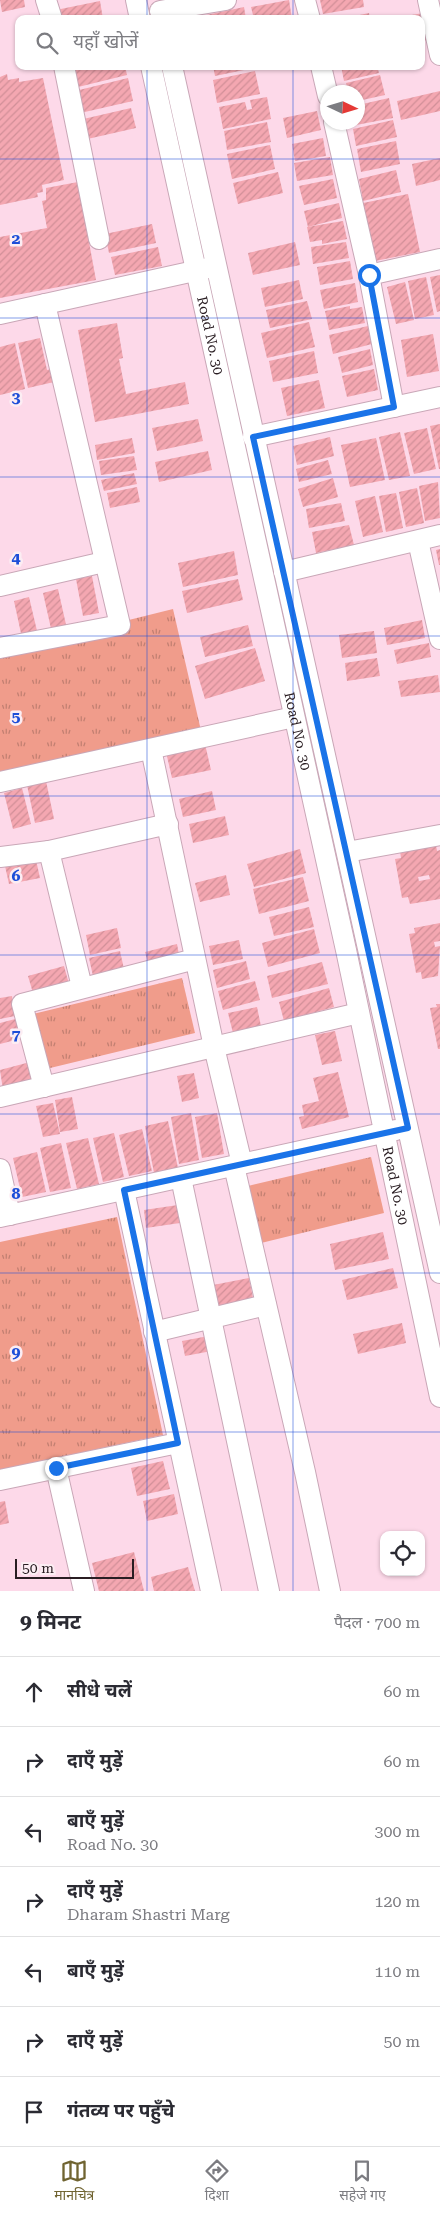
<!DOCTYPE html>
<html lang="hi">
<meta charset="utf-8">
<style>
body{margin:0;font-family:"Roboto Serif","Noto Sans Devanagari",serif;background:#f7f7f7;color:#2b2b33}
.controls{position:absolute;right:15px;bottom:15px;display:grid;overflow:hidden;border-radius:10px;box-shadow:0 1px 4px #0004}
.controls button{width:45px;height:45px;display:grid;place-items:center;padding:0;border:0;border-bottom:1px solid #e1e1e2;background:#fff;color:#2b2b33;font:25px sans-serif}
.compass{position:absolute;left:320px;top:85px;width:45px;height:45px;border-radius:50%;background:#fff;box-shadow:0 1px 4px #0004;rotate:94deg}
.scale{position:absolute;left:15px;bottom:12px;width:119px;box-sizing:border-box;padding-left:5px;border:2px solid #291d22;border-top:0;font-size:14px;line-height:18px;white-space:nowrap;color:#291d22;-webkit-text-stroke:4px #fcedf3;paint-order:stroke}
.stop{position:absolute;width:15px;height:15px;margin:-11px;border:4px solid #1a73e8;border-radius:50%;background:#fff}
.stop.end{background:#1a73e8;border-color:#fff;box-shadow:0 1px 5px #0008}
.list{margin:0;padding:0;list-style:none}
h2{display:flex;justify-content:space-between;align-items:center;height:65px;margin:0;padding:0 20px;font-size:21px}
h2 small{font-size:16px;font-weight:400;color:#7c7c81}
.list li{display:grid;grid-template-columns:32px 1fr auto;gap:15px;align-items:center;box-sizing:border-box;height:70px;padding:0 20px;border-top:1px solid #e1e1e2}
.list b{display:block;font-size:19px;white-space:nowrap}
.list p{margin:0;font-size:16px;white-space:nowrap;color:#7c7c81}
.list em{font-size:16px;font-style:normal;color:#7c7c81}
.icon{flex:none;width:28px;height:28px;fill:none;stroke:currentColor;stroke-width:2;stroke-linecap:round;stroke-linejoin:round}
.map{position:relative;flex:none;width:440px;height:1591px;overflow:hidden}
.search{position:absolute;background:#fff;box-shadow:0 1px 4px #0004;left:15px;right:15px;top:15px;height:55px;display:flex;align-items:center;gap:12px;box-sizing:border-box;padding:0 18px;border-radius:10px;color:#7c7c81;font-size:19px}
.sheet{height:555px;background:#fff}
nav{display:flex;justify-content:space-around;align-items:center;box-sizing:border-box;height:70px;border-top:1px solid #e1e1e2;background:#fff;font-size:14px;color:#7c7c81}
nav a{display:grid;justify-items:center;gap:2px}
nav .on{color:#706431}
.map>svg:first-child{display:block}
</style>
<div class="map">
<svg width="440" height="1591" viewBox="0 0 440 1591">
<defs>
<pattern id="park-tufts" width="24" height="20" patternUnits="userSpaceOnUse" patternTransform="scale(1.25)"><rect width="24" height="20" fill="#f09c8b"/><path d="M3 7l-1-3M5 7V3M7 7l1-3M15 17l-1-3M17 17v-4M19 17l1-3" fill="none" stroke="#c27f71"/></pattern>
<pattern id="building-hatch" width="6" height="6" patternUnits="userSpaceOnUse" patternTransform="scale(1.25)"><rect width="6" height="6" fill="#f4a7b1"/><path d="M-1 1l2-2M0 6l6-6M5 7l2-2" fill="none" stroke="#d18f98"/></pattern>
</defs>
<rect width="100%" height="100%" fill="#fdd9e9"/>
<g fill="url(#park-tufts)">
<polygon points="173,609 202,735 0,784 0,652"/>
<polygon points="182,978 195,1033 46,1069 33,1014"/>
<polygon points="371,1157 384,1213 261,1243 248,1186"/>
<polygon points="117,1217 163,1435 0,1470 0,1242"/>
</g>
<g fill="url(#building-hatch)" fill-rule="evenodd">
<polygon points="0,0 24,0 25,7 2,12"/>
<polygon points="289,0 292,19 254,19 251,7"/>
<polygon points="320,0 363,0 364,7 323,14"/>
<polygon points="100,1 103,19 53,19 51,11"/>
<polygon points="244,7 246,19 198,19 197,17"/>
<polygon points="369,13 370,19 346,19 346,18"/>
<polygon points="423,13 428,40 421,41 421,19 395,18"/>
<polygon points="65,66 125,66 127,75 70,89"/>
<polygon points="213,66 258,66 258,67 215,76"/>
<polygon points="341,66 377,66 379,73 344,81"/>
<polygon points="255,71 260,94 217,103 213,80"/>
<polygon points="7,74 8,80 19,78 19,82 43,78 64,180 42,185 43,192 37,193 38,197 0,205 0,77"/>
<polygon points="380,75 385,95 358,101 358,92 348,92 346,83"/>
<polygon points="128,78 133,101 76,114 71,92"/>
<polygon points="440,91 440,111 401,120 397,101"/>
<polygon points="267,97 271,119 223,129 219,107 245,102 247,110 252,109 250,100"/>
<polygon points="389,98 393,118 356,125 358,105"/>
<polygon points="131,108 136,128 83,140 79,120"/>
<polygon points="317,111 321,130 287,138 283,118"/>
<polygon points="393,120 397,137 356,146 353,129"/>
<polygon points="267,122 271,142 227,150 224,131"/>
<polygon points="323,138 326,156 295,161 292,144"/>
<polygon points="396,141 400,164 361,172 357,149"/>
<polygon points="270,145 275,169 232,179 227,154"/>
<polygon points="330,157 333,175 297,181 294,163"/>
<polygon points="440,158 440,180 416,186 412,164"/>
<polygon points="396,170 401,192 363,201 359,179"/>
<polygon points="278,172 283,193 238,204 233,183"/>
<polygon points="333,179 337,198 304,205 299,186"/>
<polygon points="78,182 96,280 0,298 0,237 47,228 42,201 46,200 46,188"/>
<polygon points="408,194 420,252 375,261 363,203"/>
<polygon points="339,203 342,218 308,227 304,211"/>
<polygon points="343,221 347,239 322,244 322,240 310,242 307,227"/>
<polygon points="152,224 156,243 109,253 105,234"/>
<polygon points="295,242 300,265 253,275 248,253"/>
<polygon points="346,242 349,258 313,264 311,247"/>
<polygon points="158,247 162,266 115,275 111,257"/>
<polygon points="350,261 353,279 320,285 317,267"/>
<polygon points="440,275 440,311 437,312 430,277"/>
<polygon points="426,277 434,315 415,319 408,281"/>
<polygon points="299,280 303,299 265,307 261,288"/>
<polygon points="405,282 414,320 396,324 387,287"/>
<polygon points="355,283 358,302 324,309 320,290"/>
<polygon points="307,301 312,319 270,328 266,310"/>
<polygon points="350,306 350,309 362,307 365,323 329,330 325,311"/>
<polygon points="309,322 315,347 267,358 261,333"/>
<polygon points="117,323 123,358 119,359 126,394 185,382 189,404 95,422 78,330"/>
<polygon points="368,326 372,344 333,354 329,335"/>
<polygon points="433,334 439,371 407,377 401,340"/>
<polygon points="40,338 47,370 51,369 54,382 28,388 18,343"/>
<polygon points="15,343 25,389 0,395 0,347"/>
<polygon points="370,349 373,365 342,373 338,357"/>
<polygon points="314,351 318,373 273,382 269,361"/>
<polygon points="374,369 378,390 347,397 342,376"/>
<polygon points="319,380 325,408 287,416 281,388"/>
<polygon points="198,419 203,441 157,451 152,428"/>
<polygon points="440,424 440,469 439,469 430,426"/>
<polygon points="427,428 436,469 414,474 404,433"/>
<polygon points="400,432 410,476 389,480 379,437"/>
<polygon points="330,437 334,456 297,465 293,446"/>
<polygon points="132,438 135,453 97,460 95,445"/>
<polygon points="376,438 385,480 350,487 341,445"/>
<polygon points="208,451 212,470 159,482 155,462"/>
<polygon points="134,456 137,470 101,475 99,461"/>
<polygon points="328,460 332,474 299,482 296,469"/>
<polygon points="134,473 137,484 104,491 101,480"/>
<polygon points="333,478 338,497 303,507 298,489"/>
<polygon points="438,482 440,518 425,521 419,486"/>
<polygon points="137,487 140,502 110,508 107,493"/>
<polygon points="417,488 424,523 406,527 399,492"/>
<polygon points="396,493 403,528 386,532 379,496"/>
<polygon points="375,496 383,532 363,537 355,501"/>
<polygon points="341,503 345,521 309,528 306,509"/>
<polygon points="349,525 354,545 316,553 312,532"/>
<polygon points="440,549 440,565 439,565 436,550"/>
<polygon points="234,551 238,575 183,587 178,563"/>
<polygon points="92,576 99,613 83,616 76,579"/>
<polygon points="238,579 243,600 187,613 182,591"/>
<polygon points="58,589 67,629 52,633 43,593"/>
<polygon points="29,597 38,635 22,638 14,601"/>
<polygon points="422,620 425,638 387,645 384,628"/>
<polygon points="248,625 253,646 205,657 200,637"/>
<polygon points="374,631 377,653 342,658 339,635"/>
<polygon points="429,643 431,657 397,664 394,650"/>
<polygon points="255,648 265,681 205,699 195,666"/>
<polygon points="377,658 380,676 347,681 345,663"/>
<polygon points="438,675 440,692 401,697 398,681"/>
<polygon points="205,744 211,770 172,778 166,752"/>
<polygon points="46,781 54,819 35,823 27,785"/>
<polygon points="22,788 31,824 13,829 4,793"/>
<polygon points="212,791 216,810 183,817 179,799"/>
<polygon points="225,816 229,835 193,843 189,824"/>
<path d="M436 845 437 851 440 850V899L410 904 408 897 402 898 395 859 401 858 400 851ZM429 875 430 879 419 881 418 877Z"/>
<polygon points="300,849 306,873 254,887 247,864"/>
<polygon points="36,860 40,878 9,884 5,866"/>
<polygon points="226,875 230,895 200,902 195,883"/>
<polygon points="303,877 309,901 259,914 253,889"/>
<polygon points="309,907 314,927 274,936 269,917"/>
<polygon points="440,923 440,941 434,942 435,947 440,946 438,976 422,979 421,972 416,973 409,934 415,933 414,928"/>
<polygon points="117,928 121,948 90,955 86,935"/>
<polygon points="314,929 320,953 268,967 262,943"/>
<polygon points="239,940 243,959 213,965 209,946"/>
<polygon points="177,944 180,960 149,967 145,952"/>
<polygon points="120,951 124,969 93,976 89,958"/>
<polygon points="246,961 250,979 217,988 213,970"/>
<polygon points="322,962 328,984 272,998 267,976"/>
<polygon points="64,966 69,984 33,993 28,976"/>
<polygon points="255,981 260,1000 223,1010 218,991"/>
<polygon points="329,988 334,1007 284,1021 279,1002"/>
<polygon points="12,996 15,1016 0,1019 0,998"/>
<polygon points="436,1004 440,1004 440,1049 438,1049 430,1008 437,1007"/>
<polygon points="257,1007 262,1031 234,1037 228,1013"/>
<polygon points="23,1017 27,1037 0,1044 0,1023"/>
<polygon points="335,1031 342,1061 322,1065 315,1035"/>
<polygon points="34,1061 39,1080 3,1090 0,1070"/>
<polygon points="338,1072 349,1117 302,1129 299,1117 304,1116 302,1105 319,1101 313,1078"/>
<polygon points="194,1073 199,1098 182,1102 177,1076"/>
<polygon points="72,1097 78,1129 60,1132 55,1100"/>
<polygon points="53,1103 60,1134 43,1137 36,1106"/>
<polygon points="191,1113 199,1160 179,1164 171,1117"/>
<polygon points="217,1113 224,1154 202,1158 195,1117"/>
<polygon points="168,1121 178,1168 154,1173 145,1126"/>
<polygon points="142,1129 152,1171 129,1176 119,1135"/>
<polygon points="114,1133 124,1177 103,1182 93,1138"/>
<polygon points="88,1138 99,1184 77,1189 66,1143"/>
<polygon points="61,1143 71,1188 50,1192 40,1148"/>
<polygon points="37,1152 46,1192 22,1197 13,1158"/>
<polygon points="178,1205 180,1223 146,1228 144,1210"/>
<polygon points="383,1232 389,1259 335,1270 330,1244"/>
<polygon points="393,1268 398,1288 347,1300 342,1280"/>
<polygon points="249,1278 253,1298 217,1306 213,1285"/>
<polygon points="402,1323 406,1343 358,1354 353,1334"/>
<polygon points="214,1335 217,1350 185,1356 182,1341"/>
<polygon points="163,1461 170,1489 137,1496 131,1468"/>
<polygon points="174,1494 178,1514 147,1521 143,1501"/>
<polygon points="5,1501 9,1523 0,1525 0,1502"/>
<polygon points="134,1552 144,1591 99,1591 92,1563"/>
<polygon points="188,1567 195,1591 154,1591 151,1577"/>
</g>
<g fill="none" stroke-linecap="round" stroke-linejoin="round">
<g stroke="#c9a7b7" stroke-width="22">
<g id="minor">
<polyline points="46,0 52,19"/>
<polyline points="136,0 140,19"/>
<polyline points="305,0 310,19"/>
<polyline points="428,0 440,55"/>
<polyline points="160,11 226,0"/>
<polyline points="64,66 99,239"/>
<path id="s1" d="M151 66 346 950 440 1397"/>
<polyline points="172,66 440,1273"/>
<polyline points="321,66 328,96"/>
<polyline points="334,122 369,275 394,407"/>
<polyline points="369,275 440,259"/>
<polyline points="0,314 208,268"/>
<polyline points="253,437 440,397"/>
<polyline points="418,541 440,639"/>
<polyline points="284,572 440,535"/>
<polyline points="0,586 104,562"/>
<polyline points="0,648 120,625 45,304"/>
<polyline points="151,749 214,1047 242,1164"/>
<polyline points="0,782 294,717"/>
<polyline points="49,851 82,987"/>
<polyline points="347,852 440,835"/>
<polyline points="0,857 49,851 168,824"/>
<polyline points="44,1087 22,1004 195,959"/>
<polyline points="0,1097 359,1013"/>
<polyline points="234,1166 305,1472 330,1591"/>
<polyline points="0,1169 10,1215"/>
<polyline points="181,1178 269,1591"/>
<polyline points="124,1190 211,1591"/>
<polyline points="0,1217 396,1130"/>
<polyline points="154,1332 266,1305"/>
<polyline points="56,1468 84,1591"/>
<polyline points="0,1480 178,1443"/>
</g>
</g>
<use href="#minor" stroke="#fff" stroke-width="20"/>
</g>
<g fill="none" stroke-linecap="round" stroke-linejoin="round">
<polyline stroke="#1a73e8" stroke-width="6" points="56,1468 178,1443 124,1190 408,1128 253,437 394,407 369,275"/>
</g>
<path fill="none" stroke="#1d4ed8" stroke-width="1" stroke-opacity="0.55" d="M147 0V19M293 0V19M147 66V1591M293 66V1591M0 159H440M0 318H440M0 477H440M0 636H440M0 796H440M0 955H440M0 1114H440M0 1273H440M0 1432H440"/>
<g text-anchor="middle" stroke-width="5" stroke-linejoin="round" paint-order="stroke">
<g font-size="14" fill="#291d22" stroke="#fcedf3">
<text dy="5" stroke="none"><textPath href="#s1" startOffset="276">Road No. 30</textPath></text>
<text dy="5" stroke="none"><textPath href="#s1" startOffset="681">Road No. 30</textPath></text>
<text dy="5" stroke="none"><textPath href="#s1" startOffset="1146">Road No. 30</textPath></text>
</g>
</g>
<g font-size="16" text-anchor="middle" font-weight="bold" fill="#1d4ed8" stroke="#fcedf3" stroke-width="5" stroke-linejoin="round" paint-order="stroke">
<text x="16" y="244">2</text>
<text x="16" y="403">3</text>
<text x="16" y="563">4</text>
<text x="16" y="722">5</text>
<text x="16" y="881">6</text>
<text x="16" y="1040">7</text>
<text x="16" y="1199">8</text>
<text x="16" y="1358">9</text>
</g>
</svg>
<div class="controls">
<button><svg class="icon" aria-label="locate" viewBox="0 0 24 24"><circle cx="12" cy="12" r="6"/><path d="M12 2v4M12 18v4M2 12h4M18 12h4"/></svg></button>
</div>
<svg class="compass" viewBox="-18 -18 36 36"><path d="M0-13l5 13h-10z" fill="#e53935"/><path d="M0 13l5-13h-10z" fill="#7c7c81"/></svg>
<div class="scale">50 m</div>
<div class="stop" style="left:369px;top:275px"></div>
<div class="stop end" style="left:56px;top:1468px"></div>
<div class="search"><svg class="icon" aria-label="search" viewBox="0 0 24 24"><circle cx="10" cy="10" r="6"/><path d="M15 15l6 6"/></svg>यहाँ खोजें</div>
</div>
<section class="sheet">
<h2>9 मिनट<small>पैदल · 700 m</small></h2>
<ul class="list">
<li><svg class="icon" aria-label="ahead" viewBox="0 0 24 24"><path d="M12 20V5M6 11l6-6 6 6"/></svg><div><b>सीधे चलें</b></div><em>60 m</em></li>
<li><svg class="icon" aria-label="right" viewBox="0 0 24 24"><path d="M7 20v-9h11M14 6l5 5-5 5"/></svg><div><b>दाएँ मुड़ें</b></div><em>60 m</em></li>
<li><svg class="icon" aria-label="left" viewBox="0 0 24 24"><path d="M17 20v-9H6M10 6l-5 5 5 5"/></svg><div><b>बाएँ मुड़ें</b><p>Road No. 30</p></div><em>300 m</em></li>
<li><svg class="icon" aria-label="right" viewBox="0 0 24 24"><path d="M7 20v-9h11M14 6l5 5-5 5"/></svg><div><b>दाएँ मुड़ें</b><p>Dharam Shastri Marg</p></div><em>120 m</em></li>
<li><svg class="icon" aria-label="left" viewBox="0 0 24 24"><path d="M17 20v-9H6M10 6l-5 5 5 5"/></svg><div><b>बाएँ मुड़ें</b></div><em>110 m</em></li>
<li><svg class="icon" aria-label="right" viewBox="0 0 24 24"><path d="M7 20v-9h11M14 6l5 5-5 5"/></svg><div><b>दाएँ मुड़ें</b></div><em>50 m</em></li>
<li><svg class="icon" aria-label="arrive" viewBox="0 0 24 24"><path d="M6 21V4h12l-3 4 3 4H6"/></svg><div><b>गंतव्य पर पहुँचे</b></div></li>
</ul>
</section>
<nav>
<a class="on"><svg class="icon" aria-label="map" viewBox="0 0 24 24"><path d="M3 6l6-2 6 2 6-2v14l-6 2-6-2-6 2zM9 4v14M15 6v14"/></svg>मानचित्र</a>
<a><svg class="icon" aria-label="directions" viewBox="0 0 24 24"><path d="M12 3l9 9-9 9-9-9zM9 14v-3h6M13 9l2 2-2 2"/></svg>दिशा</a>
<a><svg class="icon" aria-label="saved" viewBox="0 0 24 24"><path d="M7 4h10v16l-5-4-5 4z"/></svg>सहेजे गए</a>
</nav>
